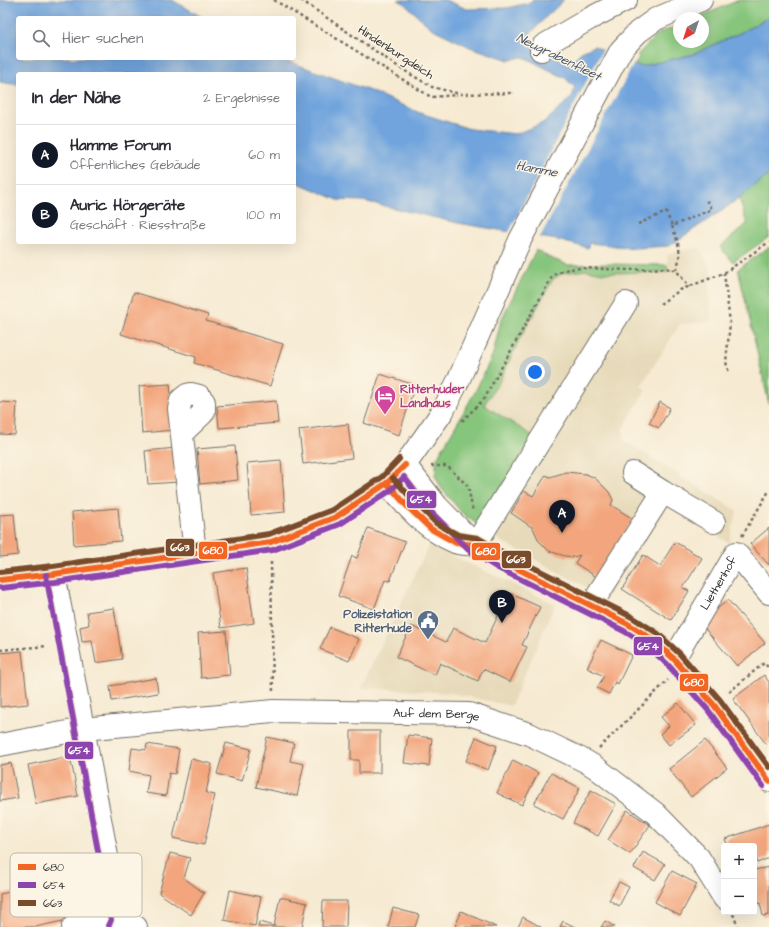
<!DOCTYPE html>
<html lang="de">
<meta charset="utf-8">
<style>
body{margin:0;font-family:"Architects Daughter",sans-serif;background:#f7f7f7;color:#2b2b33}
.controls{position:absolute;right:12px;bottom:12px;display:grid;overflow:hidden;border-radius:4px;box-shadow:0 4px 16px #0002}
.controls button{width:36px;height:36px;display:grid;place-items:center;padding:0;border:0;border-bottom:1px solid #e1e1e2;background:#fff;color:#2b2b33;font:20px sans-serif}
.compass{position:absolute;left:673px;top:12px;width:36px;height:36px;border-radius:50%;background:#fff;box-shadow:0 4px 16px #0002;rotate:219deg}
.you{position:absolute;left:535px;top:372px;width:14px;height:14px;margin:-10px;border:3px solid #fff;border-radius:50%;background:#1a73e8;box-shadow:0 0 0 6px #1a73e833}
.badge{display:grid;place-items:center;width:26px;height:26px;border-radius:50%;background:#111827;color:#fff;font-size:13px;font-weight:700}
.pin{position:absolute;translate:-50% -33px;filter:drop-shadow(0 1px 2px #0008)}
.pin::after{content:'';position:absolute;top:21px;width:14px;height:12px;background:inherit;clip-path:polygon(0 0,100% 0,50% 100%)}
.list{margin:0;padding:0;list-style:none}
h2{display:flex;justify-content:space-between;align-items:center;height:52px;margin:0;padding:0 16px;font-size:17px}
h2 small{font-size:13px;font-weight:400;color:#7c7c81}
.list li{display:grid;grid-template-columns:26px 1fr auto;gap:12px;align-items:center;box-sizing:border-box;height:60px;padding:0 16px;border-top:1px solid #e1e1e2}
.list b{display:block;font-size:15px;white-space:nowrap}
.list p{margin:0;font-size:13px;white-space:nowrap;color:#7c7c81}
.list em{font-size:13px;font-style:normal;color:#7c7c81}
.icon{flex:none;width:22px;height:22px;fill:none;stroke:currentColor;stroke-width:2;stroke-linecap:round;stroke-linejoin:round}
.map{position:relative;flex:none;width:769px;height:927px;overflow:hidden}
.search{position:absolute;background:#fff;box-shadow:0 4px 16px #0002;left:16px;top:16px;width:280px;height:44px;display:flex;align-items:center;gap:10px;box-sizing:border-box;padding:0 14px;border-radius:4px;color:#7c7c81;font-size:15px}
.panel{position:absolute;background:#fff;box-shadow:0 4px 16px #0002;left:16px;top:72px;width:280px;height:172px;border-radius:4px}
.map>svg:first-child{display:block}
</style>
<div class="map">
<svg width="769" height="927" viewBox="0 0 769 927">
<rect width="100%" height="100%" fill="#fcf5e5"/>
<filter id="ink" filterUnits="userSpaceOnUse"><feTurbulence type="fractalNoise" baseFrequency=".025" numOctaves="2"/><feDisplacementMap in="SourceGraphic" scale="8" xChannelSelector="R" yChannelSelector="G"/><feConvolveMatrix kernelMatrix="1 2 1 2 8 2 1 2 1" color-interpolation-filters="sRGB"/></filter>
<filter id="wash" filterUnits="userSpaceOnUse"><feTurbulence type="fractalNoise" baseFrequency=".012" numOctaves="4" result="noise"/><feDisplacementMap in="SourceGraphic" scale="16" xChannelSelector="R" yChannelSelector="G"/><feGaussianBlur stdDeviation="0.9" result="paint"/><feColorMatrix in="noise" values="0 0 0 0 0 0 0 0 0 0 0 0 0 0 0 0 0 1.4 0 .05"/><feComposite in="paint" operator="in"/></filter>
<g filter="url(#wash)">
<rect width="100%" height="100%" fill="#f6ead2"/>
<g fill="#e7daba">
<polygon points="699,247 711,269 709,288 711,322 680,324 641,386 646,390 623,428 623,440 737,511 729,543 668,505 606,598 490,535 484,405 501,379 518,342 553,279 563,273 587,270 603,273 666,272 668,254"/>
<polygon points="429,545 555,604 511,706 451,693 372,688 360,689"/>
</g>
<g fill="#86c57c" stroke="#587854">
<polygon points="739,0 769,0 769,17 740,33 694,54 643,66 635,65 639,57 637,55 659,33 679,26 679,42 703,42 703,18 697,18"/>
<polygon points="769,175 769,237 733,262 720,247 747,224 739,198"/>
<polygon points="769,247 769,404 738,269"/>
<polygon points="536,250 548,257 568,265 607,264 667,265 667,272 603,273 587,270 563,273 553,279 518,342 501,379 484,405 533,436 478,525 462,513 441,488 435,475 437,458 475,392 493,354 501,320"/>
</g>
<polygon fill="#71a4dd" stroke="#4e6884" points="0,0 172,0 204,18 18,18 18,58 279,58 370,91 420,113 470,129 516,134 545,122 572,97 575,88 565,78 526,58 522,57 509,60 470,47 431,28 404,3 398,0 445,0 467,9 507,8 529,3 532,0 564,0 546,17 526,38 528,46 549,54 570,64 581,52 595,46 630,65 643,66 694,54 740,33 769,17 769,175 727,207 669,246 635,248 589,243 588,248 557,240 458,223 363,201 338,200 294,181 294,74 18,74 18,85 0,82"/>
<polygon fill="#f6ead2" points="603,49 630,63 634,63 539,239 508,234"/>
<g id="blocks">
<g fill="#f3a67d">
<polygon points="134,292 208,315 206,321 283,344 270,386 194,363 196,357 121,334"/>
<polygon points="380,374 415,385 399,435 364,423"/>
<polygon points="170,384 174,430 142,433 139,386"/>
<polygon points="276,401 278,423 219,428 217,406"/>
<polygon points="0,402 17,403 15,435 0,434"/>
<polygon points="660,402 670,408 659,428 649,423"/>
<polygon points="348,424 352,458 303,464 299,430"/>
<polygon points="235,446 238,480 200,484 197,449"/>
<polygon points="176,448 179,482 148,484 145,451"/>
<polygon points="281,460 285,512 251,515 247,463"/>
<polygon points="566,472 586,474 595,478 609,492 613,500 611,505 633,519 619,541 622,544 616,554 612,551 603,566 601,580 575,563 580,555 574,557 565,556 549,551 539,541 533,528 511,513 524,491 533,496 546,475 550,477"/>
<polygon points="118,508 121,541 74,545 72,512"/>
<polygon points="14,514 18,555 0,557 0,515"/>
<polygon points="368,528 405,542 390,581 385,580 374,609 338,596 352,556 357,558"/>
<polygon points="769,528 769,565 750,544"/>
<polygon points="675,542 702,558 683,588 689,591 671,620 622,589 643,555 660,566"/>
<polygon points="246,568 254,623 221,628 213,573"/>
<polygon points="509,593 540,607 522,645 527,647 510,682 483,669 478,681 440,663 435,675 396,657 411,626 446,642 453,628 485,643"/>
<polygon points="728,600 765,643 737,666 700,623"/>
<polygon points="114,608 122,659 96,663 92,641 82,642 80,627 89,625 87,612"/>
<polygon points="330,627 359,639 349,661 320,649"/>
<polygon points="226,631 230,675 201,678 198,633"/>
<polygon points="601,640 632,655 618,684 615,682 609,694 597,688 604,676 587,668"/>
<polygon points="22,651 28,704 0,707 0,653"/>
<polygon points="764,675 769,682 769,742 766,744 733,699"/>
<polygon points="156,678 158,693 112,701 110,686"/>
<polygon points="678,703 696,725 669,745 660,734 669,726 661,717"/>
<polygon points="351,731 380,731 380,773 359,773 359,760 351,760"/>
<polygon points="408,735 432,738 429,766 404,763"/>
<polygon points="267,737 294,743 290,761 304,764 297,796 256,787"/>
<polygon points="476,737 497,746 488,770 466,761"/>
<polygon points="705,740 727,768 691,797 669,769"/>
<polygon points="226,743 251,749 242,781 217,774"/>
<polygon points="147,744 179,749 175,774 169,773 166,796 146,793 149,775 129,771 132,748 146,750"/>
<polygon points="70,756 78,796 36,804 28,765"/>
<polygon points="191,759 212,764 206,793 215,795 204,845 173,838"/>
<polygon points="513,760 538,773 522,805 497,793"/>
<polygon points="11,763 18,798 0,801 0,765"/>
<polygon points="551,773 580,788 563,819 534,804"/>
<polygon points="591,790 616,804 598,836 573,823"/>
<polygon points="627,810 650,825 630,854 608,840"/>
<polygon points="769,824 769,858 757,863 754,855 754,846 728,846 725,839"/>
<polygon points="643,852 665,864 655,880 634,868"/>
<polygon points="170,853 190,858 184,878 204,893 191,915 159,893"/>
<polygon points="769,867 769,915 763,916 760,903 754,905 754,870"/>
<polygon points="672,871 697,884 680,916 655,902"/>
<polygon points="92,875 100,913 35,927 0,927 0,894"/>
<polygon points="619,882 629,887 619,906 609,900"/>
<polygon points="230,890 261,897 255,926 224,920"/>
<polygon points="280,897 307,903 302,927 258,927 259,922 274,926"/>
<polygon points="323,901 347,901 346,927 322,927"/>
<polygon points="393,908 419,915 415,927 388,927"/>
<polygon points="461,911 496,927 455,927"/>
<polygon points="523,917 541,927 518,927"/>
<polygon points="563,921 575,927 560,927"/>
<polygon points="605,921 615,927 601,927"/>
</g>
</g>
</g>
<g filter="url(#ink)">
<use href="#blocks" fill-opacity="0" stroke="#726e65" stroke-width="1"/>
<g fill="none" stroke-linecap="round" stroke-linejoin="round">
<g stroke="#726e65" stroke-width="24">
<g id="minor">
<polyline points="541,50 543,46 589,19 626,0"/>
<polyline points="182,433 202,414 204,411 204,402 199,396 191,394 187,395 181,400 179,409 195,553"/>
<polyline points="405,465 437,506 475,545 500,560 628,624 652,639 674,659 714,705 769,781"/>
<path d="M387 483C406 506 427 530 455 542 460 544 468 544 473 545"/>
<polyline points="663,492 714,522"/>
<polyline points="475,545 626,303"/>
<polyline points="54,574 119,920 117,927"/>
<polyline points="591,605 663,492 633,473"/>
<path id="s1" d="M674 659 736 553 769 593"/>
<path id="s2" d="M0 745 83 729 273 711 469 714 529 734 585 761 595 767 655 813 699 858 724 898"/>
<polyline points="73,927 119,920 136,927"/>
</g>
</g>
<g stroke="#726e65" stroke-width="24">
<polyline id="major" points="0,580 54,574 271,542 336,517 387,483 405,465 443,411 459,379 520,240 621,50 638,32 656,19 701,0"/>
</g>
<g stroke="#726e65" stroke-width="2.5" stroke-dasharray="3 3" stroke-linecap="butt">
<polyline points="274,0 431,97 457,95"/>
<polyline points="301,0 400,68 432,87 460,94 514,93"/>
<polyline points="638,224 666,212 672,226 712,209 706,200"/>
<path d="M672 226C678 243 683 252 676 270"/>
<polyline points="724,273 730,323 726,362 729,373"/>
<polyline points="660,304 680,290 724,273 769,242"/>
<polyline points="462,421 484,399 553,275 568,269 583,268 628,270 665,268 676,270 689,287"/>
<polyline points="431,466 447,466 468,486 473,512"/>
<polyline points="742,536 769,491"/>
<polyline points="271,562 273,693"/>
<polyline points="0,650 47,646"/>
<polyline points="729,692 764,663 769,668"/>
<polyline points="599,748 668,680"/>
<polyline points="733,914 738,927"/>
</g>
<use href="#minor" stroke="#fff" stroke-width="22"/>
<use href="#major" stroke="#fff" stroke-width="22"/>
<g stroke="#fcf5e5" stroke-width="9">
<g id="bus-1">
<polyline points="387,483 406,505 431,529 456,543 475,545 500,560 628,624 652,639 674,659 714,705 769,781"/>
<polyline points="0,580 54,574 271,542 336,517 387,483 405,465"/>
</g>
</g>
<g stroke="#fcf5e5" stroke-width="9">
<g id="bus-2">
<polyline points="46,575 111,920 109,925"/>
<polyline points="1,588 55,582 273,550 340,524 391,490 404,477 431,512 470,551 496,567 624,631 647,645 668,665 708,710 763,786"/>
</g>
</g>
<g stroke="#fcf5e5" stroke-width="9">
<g id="bus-3">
<polyline points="393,478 412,499 436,523 458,535 478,538 504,553 632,617 657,633 680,654 720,700 769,767"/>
<polyline points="0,572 53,566 269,534 332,510 382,477 399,459"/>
</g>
</g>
<use href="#bus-1" stroke="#f26522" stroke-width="6"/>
<use href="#bus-2" stroke="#8e44ad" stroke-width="6"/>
<use href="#bus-3" stroke="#7a4b2a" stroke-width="6"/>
</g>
</g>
<defs>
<g id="hotel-pin" transform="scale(1.15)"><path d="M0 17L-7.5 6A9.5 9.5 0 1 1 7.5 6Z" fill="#d1479c" stroke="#fcf5e5"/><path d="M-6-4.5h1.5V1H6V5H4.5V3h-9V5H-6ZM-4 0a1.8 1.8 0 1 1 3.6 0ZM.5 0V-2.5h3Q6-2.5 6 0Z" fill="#fff"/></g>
<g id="civic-pin" transform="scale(1.15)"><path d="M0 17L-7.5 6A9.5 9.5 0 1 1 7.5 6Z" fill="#5c6f8a" stroke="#fcf5e5"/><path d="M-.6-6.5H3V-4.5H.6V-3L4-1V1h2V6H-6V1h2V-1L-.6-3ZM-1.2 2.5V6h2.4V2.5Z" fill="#fff"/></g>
</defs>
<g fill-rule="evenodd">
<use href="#hotel-pin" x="385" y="396"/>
<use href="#civic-pin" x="428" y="621"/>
</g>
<g text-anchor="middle" stroke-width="3" stroke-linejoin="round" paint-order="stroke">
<g font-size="12" fill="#2b2b2b" stroke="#fcf5e5">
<text transform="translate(396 52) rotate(33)" y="4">Hindenburgdeich</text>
<text dy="4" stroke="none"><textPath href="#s1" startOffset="88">Liethenhof</textPath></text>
<text dy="4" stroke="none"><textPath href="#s2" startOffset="439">Auf dem Berge</textPath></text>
</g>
<g font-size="12" font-weight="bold" fill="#b23c85" stroke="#fcf5e5" text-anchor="start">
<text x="400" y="393">Ritterhuder<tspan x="400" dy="14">Landhaus</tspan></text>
</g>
<g font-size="12" font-weight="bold" fill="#4e5e75" stroke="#fcf5e5" text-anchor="end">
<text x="412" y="618">Polizeistation<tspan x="412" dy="14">Ritterhude</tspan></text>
</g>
<g font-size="13" font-style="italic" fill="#445569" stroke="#fcf5e5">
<text transform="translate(559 56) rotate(26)" y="5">Neugrabenfleet</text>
<text transform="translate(537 168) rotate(11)" y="5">Hamme</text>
</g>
</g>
<rect x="10" y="853" width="132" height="64" rx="6" fill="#fcf5e5" stroke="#bdb8ad" stroke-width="1"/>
<rect x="18" y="864" width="18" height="6" fill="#f26522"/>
<rect x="18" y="882" width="18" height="6" fill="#8e44ad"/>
<rect x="18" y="900" width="18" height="6" fill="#7a4b2a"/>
<g font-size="11" fill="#2b2b2b">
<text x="43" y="871">680</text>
<text x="43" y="889">654</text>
<text x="43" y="907">663</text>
</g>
<g stroke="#fcf5e5" stroke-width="1.5">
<rect x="406" y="490" width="31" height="19" rx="4" fill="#8e44ad"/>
<rect x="165" y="538" width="30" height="19" rx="4" fill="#7a4b2a"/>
<rect x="198" y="541" width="30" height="19" rx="4" fill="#f26522"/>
<rect x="471" y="542" width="30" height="19" rx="4" fill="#f26522"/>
<rect x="501" y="550" width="31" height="19" rx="4" fill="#7a4b2a"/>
<rect x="633" y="636" width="30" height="20" rx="4" fill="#8e44ad"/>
<rect x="679" y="673" width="30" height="19" rx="4" fill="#f26522"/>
<rect x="64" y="741" width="30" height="19" rx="4" fill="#8e44ad"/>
</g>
<g font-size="11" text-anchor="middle" font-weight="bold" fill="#fff">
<text x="421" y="503">654</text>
<text x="180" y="551">663</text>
<text x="213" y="554">680</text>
<text x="486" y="555">680</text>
<text x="516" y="563">663</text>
<text x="648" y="650">654</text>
<text x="694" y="686">680</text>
<text x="79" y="754">654</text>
</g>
</svg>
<div class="controls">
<button>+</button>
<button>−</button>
</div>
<svg class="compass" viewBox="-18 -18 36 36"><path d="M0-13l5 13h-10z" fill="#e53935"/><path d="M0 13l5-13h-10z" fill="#7c7c81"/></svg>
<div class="you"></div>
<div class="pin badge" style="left:562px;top:533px">A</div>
<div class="pin badge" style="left:502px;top:623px">B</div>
<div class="search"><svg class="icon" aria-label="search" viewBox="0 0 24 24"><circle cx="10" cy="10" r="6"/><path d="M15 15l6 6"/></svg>Hier suchen</div>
<section class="panel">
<h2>In der Nähe<small>2 Ergebnisse</small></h2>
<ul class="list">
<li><span class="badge">A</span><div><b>Hamme Forum</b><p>Öffentliches Gebäude</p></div><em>60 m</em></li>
<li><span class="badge">B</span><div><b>Auric Hörgeräte</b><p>Geschäft · Riesstraße</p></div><em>100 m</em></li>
</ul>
</section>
</div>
